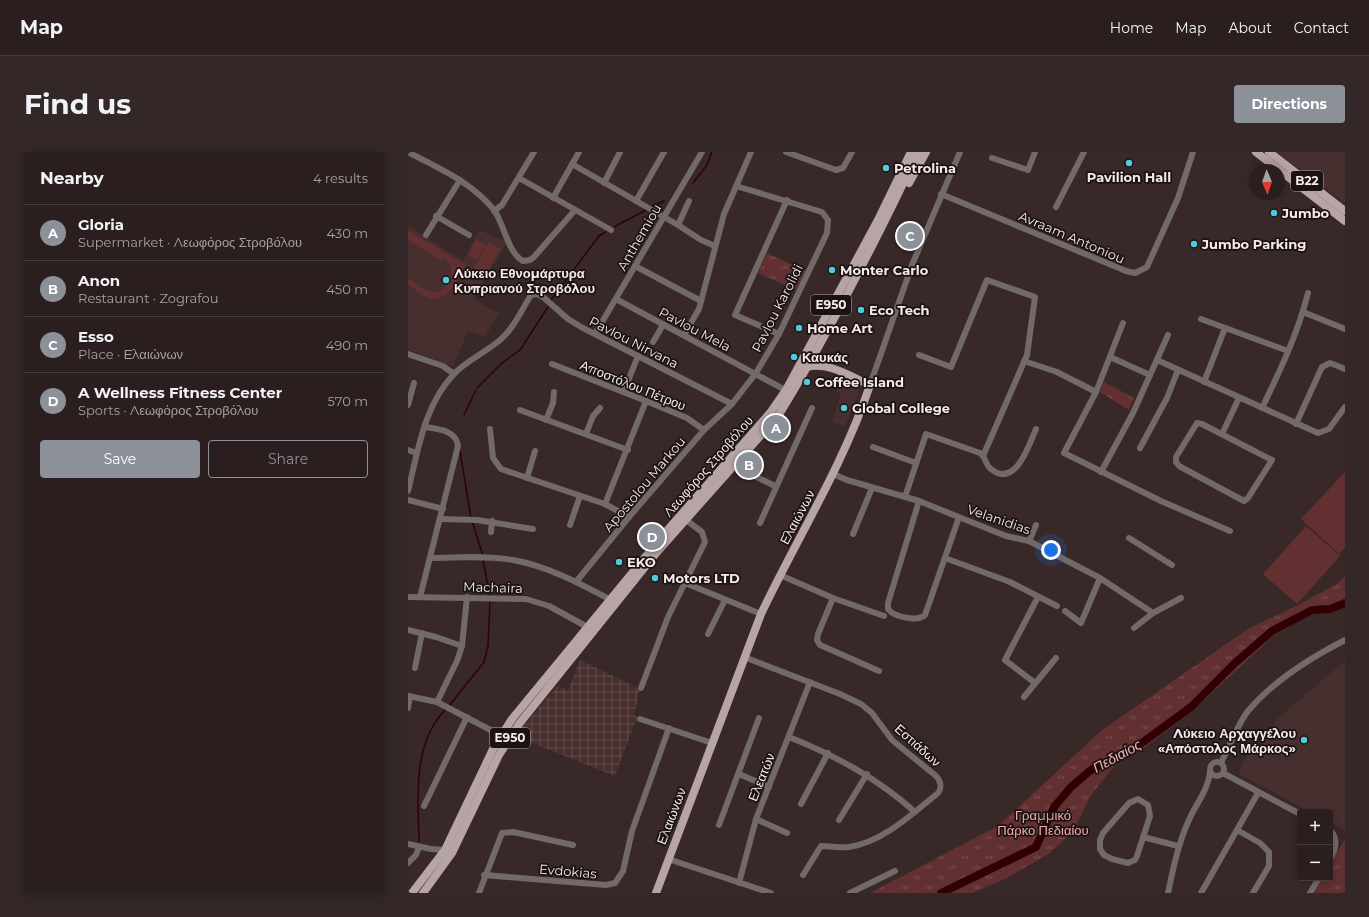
<!DOCTYPE html>
<meta charset="utf-8">
<style>
body{margin:0;font-family:Montserrat,sans-serif;background:#332727;color:#f1f3f6}
.controls{position:absolute;right:12px;bottom:12px;display:grid;overflow:hidden;border-radius:4px;box-shadow:0 2px 10px #0003}
.controls button{width:36px;height:36px;display:grid;place-items:center;padding:0;border:0;border-bottom:1px solid #473c3c;background:#2b1e1e;color:#f1f3f6;font:20px sans-serif}
.compass{position:absolute;left:841px;top:12px;width:36px;height:36px;border-radius:50%;background:#2b1e1e;box-shadow:0 2px 10px #0003;rotate:178deg}
.you{position:absolute;left:643px;top:398px;width:14px;height:14px;margin:-10px;border:3px solid #fff;border-radius:50%;background:#1a73e8;box-shadow:0 0 0 6px #1a73e833}
.badge{display:grid;place-items:center;width:26px;height:26px;border-radius:50%;background:#8c9099;color:#fff;font-size:13px;font-weight:700}
.pin{position:absolute;translate:-50% -50%;border:2px solid #fff;box-shadow:0 1px 4px #0006}
.list{margin:0;padding:0;list-style:none}
h2{display:flex;justify-content:space-between;align-items:center;height:52px;margin:0;padding:0 16px;font-size:17px}
h2 small{font-size:13px;font-weight:400;color:#a6a2a4}
.list li{display:grid;grid-template-columns:26px 1fr auto;gap:12px;align-items:center;box-sizing:border-box;height:56px;padding:0 16px;border-top:1px solid #473c3c}
.list b{display:block;font-size:15px;white-space:nowrap}
.list p{margin:0;font-size:13px;white-space:nowrap;color:#a6a2a4}
.list em{font-size:13px;font-style:normal;color:#a6a2a4}
.actions{display:flex;gap:8px;padding:12px 16px}
.actions a{flex:1;padding:9px 0;border:1px solid #8c9099;border-radius:4px;text-align:center;font-size:14px;color:#8c9099}
.actions .main{background:#8c9099;color:#fff}
.map{position:relative;flex:none;width:937px;height:741px;overflow:hidden;border-radius:4px}
header{display:flex;align-items:center;gap:24px;box-sizing:border-box;height:56px;padding:0 20px;background:#2b1e1e;border-bottom:1px solid #473c3c}
header strong{font-size:19px}
nav{display:flex;gap:22px;margin-inline-start:auto;font-size:14px}
.intro{display:flex;align-items:center;justify-content:space-between;box-sizing:border-box;height:96px;padding:0 24px}
h1{margin:0;font-size:28px}
.button{padding:10px 18px;border-radius:4px;background:#8c9099;color:#fff;font-size:14px;font-weight:700}
main{display:flex;gap:24px;padding:0 24px}
aside{flex:1;background:#2b1e1e;border-radius:4px;box-shadow:0 2px 10px #0003}
.map>svg:first-child{display:block}
</style>
<header>
<strong>Map</strong>
<nav><a>Home</a><a>Map</a><a>About</a><a>Contact</a></nav>
</header>
<div class="intro"><h1>Find us</h1><a class="button">Directions</a></div>
<main>
<aside>
<h2>Nearby<small>4 results</small></h2>
<ul class="list">
<li><span class="badge">A</span><div><b>Gloria</b><p>Supermarket · Λεωφόρος Στροβόλου</p></div><em>430 m</em></li>
<li><span class="badge">B</span><div><b>Anon</b><p>Restaurant · Zografou</p></div><em>450 m</em></li>
<li><span class="badge">C</span><div><b>Esso</b><p>Place · Ελαιώνων</p></div><em>490 m</em></li>
<li><span class="badge">D</span><div><b>A Wellness Fitness Center</b><p>Sports · Λεωφόρος Στροβόλου</p></div><em>570 m</em></li>
</ul>
<div class="actions"><a class="main">Save</a><a>Share</a></div>
</aside>
<div class="map">
<svg width="937" height="741" viewBox="0 0 937 741">
<defs>
<pattern id="industrial-grid" width="8" height="8" patternUnits="userSpaceOnUse"><rect width="8" height="8" fill="#482f2f"/><path d="M0 4h8M4 0v8" fill="none" stroke="#634d4d"/></pattern>
<pattern id="grass-tufts" width="24" height="20" patternUnits="userSpaceOnUse"><rect width="24" height="20" fill="#633032"/><path d="M3 7l-1-3M5 7V3M7 7l1-3M15 17l-1-3M17 17v-4M19 17l1-3" fill="none" stroke="#7a4e50"/></pattern>
</defs>
<rect width="100%" height="100%" fill="#392828"/>
<g fill="#482f2f">
<polygon points="868,0 937,0 937,51 903,25"/>
<polygon points="0,73 55,109 71,78 99,90 65,147 91,161 77,185 60,179 45,214 0,198"/>
<polygon points="432,231 452,238 437,274 424,270 433,242 428,240"/>
<polygon points="937,509 937,678 922,670 922,660 902,660 830,621 840,602 848,602 867,569"/>
</g>
<polygon fill="url(#industrial-grid)" points="172,508 232,537 226,563 229,565 207,624 107,584 150,533 160,539"/>
<g fill="url(#grass-tufts)">
<polygon points="359,101 398,119 389,138 350,121"/>
<polygon points="696,230 726,246 721,258 692,240"/>
<polygon points="937,425 937,454 923,461 905,461 865,484 782,561 733,598 711,608 683,643 665,679 642,701 599,726 564,741 462,741 590,674 693,579 840,477 892,452 929,432"/>
<polygon points="937,687 937,741 906,741 914,726 922,726 922,713"/>
</g>
<g fill="#633032">
<path d="M0 78 57 113 54 118 50 116C51 131 38 151 21 146 13 144 7 137 0 132V126C7 130 17 139 25 140 42 141 50 115 36 106L34 109 0 88Z"/>
<polygon points="68,88 78,93 69,108 60,103"/>
<polygon points="80,91 92,97 78,122 66,116"/>
<polygon points="937,320 937,395 931,402 893,367"/>
<polygon points="898,374 932,404 889,452 855,422"/>
</g>
<g fill="none" stroke-linecap="round" stroke-linejoin="round">
<g stroke="#310004" stroke-width="1.5">
<polyline points="285,31 299,13 304,0"/>
<polyline points="243,55 256,49"/>
<polyline points="206,75 238,58"/>
<polyline points="143,148 191,84 198,80"/>
<polyline points="69,236 94,211 112,198 140,155"/>
<polyline points="56,263 68,238"/>
<polyline points="52,299 63,366"/>
<polyline points="64,369 75,404"/>
<polyline points="75,408 82,445"/>
<polyline points="41,554 76,510 80,494 82,449"/>
<path d="M11 689C10 645 4 593 37 558"/>
</g>
<polyline stroke="#310004" stroke-width="8" points="533,741 628,695 646,655 663,635 683,618 731,593 783,555 827,511 864,479 904,458 922,457 937,451"/>
<g stroke="#726969" stroke-width="6">
<polyline points="378,0 428,18 435,16 444,0"/>
<path d="M2 1C32 17 65 31 86 58 96 72 100 101 115 109L122 108 126 105 167 58"/>
<polyline points="584,6 620,18 627,0"/>
<polyline points="164,12 270,73 293,88 307,94"/>
<polyline points="111,26 203,78"/>
<polyline points="196,31 212,0"/>
<polyline points="533,42 718,119 727,121 739,115 770,46 785,0"/>
<polyline points="145,46 171,0"/>
<polyline points="228,49 256,0"/>
<polyline points="648,55 676,0"/>
<polyline points="86,59 94,53 126,0"/>
<polyline points="28,64 61,83"/>
<polyline points="270,73 281,49"/>
<polyline points="18,83 52,28"/>
<polyline points="227,114 293,149"/>
<polyline points="208,147 381,240"/>
<polyline points="895,160 937,177"/>
<polyline points="793,167 880,199"/>
<polyline points="715,171 688,240 656,301 753,349 822,379"/>
<polyline points="187,182 294,0"/>
<polyline points="371,182 327,163 379,48"/>
<polyline points="276,183 291,157 316,62 343,0"/>
<polyline points="245,190 255,173"/>
<polyline points="0,202 35,214 46,222"/>
<polyline points="702,205 742,223"/>
<polyline points="749,208 910,281 921,277 937,255"/>
<polyline points="616,209 649,220 688,240"/>
<polyline points="144,212 238,249 279,266 296,278"/>
<polyline points="796,230 817,176"/>
<polyline points="462,233 504,113 552,0"/>
<polyline points="216,239 230,204"/>
<polyline points="0,253 6,231"/>
<path d="M854 256C872 219 890 181 900 141"/>
<polyline points="112,258 220,298"/>
<polyline points="138,268 145,251 146,240"/>
<polygon points="789,271 794,272 864,308 840,346 836,349 771,314 768,310 768,305"/>
<polyline points="888,272 914,215 922,211 937,217"/>
<polyline points="82,277 85,306 93,317 197,352 221,365"/>
<polyline points="178,282 185,264 192,256"/>
<polyline points="814,282 831,246"/>
<polyline points="465,295 508,311"/>
<polyline points="732,296 759,246 770,218"/>
<polyline points="0,298 9,301"/>
<path d="M575 304C578 309 579 314 583 317 608 337 621 292 628 277"/>
<polyline points="322,312 367,334"/>
<polyline points="693,320 725,261 760,183"/>
<polyline points="425,322 439,328 511,349 598,384 621,389 692,426 745,461"/>
<polyline points="119,326 127,299"/>
<path d="M0 339C10 299 16 254 45 223 57 209 77 201 92 188 106 176 113 159 123 143L129 142 135 145 160 167 173 175 324 252"/>
<polyline points="497,345 518,282 572,301 575,304 619,203 627,145 579,128 543,215 511,203"/>
<polyline points="0,348 35,357"/>
<path d="M511 349 480 451V457C486 465 509 470 517 463L551 365"/>
<polyline points="197,352 238,249"/>
<polyline points="32,367 69,368 125,377"/>
<polyline points="352,371 404,256"/>
<polyline points="162,373 172,344"/>
<polyline points="83,380 84,369"/>
<polyline points="445,382 464,336"/>
<polyline points="721,386 764,413"/>
<polyline points="621,389 628,373"/>
<path d="M22 406C49 406 78 403 105 408 139 414 171 431 201 447"/>
<polyline points="537,406 602,430 649,454"/>
<polyline points="372,423 425,446 476,464"/>
<polyline points="168,430 221,365 296,278 324,252 348,221 371,182 419,81 420,68 414,60 328,34"/>
<polyline points="277,431 353,462"/>
<polyline points="0,445 118,447 141,454 183,477"/>
<path d="M12 445 50 294C48 278 30 277 17 275"/>
<polyline points="425,446 410,482 409,488 412,493 471,519"/>
<polyline points="657,459 673,471 692,426"/>
<polyline points="726,476 745,461 773,446"/>
<polyline points="0,478 28,485 54,494"/>
<polyline points="300,482 317,448"/>
<path d="M336 505 432 542 453 552 464 561 484 588 528 624C533 629 534 636 530 641 504 662 475 690 441 695 432 696 423 694 413 694L395 723"/>
<polyline points="7,516 14,481"/>
<polyline points="627,531 597,508 630,445"/>
<polyline points="233,536 260,465 297,390 294,380 278,368"/>
<polyline points="0,544 29,550 94,584"/>
<polyline points="616,545 648,506"/>
<polyline points="29,550 49,509 54,494 59,445"/>
<polyline points="0,556 2,544"/>
<polyline points="232,567 304,591"/>
<path d="M381 585C428 604 469 626 507 660"/>
<circle cx="809" cy="617" r="7"/>
<path d="M813 611C820 597 831 570 840 559 866 528 902 506 937 488"/>
<polyline points="815,621 892,662"/>
<polyline points="331,622 361,635"/>
<polygon points="730,647 740,653 742,664 729,704 727,708 720,711 704,707 696,703 692,697 692,688 695,681 721,651"/>
<polyline points="393,652 420,601"/>
<polyline points="16,654 59,565"/>
<polyline points="348,667 379,681"/>
<polyline points="431,668 459,622"/>
<polyline points="311,673 351,566"/>
<polyline points="829,678 852,691 861,700 861,714 845,741"/>
<path d="M922 678C931 687 928 697 922 707"/>
<polyline points="735,685 770,694"/>
<polyline points="0,692 23,697 37,698"/>
<polyline points="260,707 363,741"/>
<polyline points="0,711 8,703 11,695"/>
<polyline points="76,723 198,733 207,731 215,719 224,679 261,576"/>
<polyline points="331,731 348,667 402,530"/>
<polyline points="71,741 94,681 105,680 165,693"/>
<polyline points="442,741 487,719"/>
<path d="M760 741C765 717 770 693 780 670 787 653 800 639 802 620"/>
<polyline points="793,741 850,641"/>
<polyline points="902,741 911,726"/>
</g>
<g stroke="#b7a4a4" stroke-width="8">
<polyline points="848,0 937,69"/>
<polyline points="861,0 937,59"/>
<polyline points="501,31 518,0"/>
<polyline points="4,741 37,698 85,597 104,567 257,381 362,261 378,238 470,68 503,0"/>
<path d="M15 741 44 701 91 603 111 572 249 400 370 264C389 234 406 203 423 172 454 115 483 58 510 0"/>
<path d="M248 741 353 462C389 386 435 314 462 233 443 225 420 209 399 215"/>
</g>
</g>
<g fill="#53cadc" stroke="#1b1313" stroke-width="1.5">
<circle cx="721" cy="11" r="4"/>
<circle cx="478" cy="16" r="4"/>
<circle cx="866" cy="61" r="4"/>
<circle cx="786" cy="92" r="4"/>
<circle cx="424" cy="118" r="4"/>
<circle cx="38" cy="128" r="4"/>
<circle cx="453" cy="158" r="4"/>
<circle cx="391" cy="176" r="4"/>
<circle cx="386" cy="205" r="4"/>
<circle cx="399" cy="230" r="4"/>
<circle cx="436" cy="256" r="4"/>
<circle cx="211" cy="410" r="4"/>
<circle cx="247" cy="426" r="4"/>
<circle cx="896" cy="588" r="4"/>
</g>
<g text-anchor="middle" stroke-width="3.5" stroke-linejoin="round" paint-order="stroke">
<g fill="#1b1313" stroke="#b4a9a9" stroke-width="1">
<rect x="883" y="19" width="32" height="20" rx="3"/>
<rect x="403" y="143" width="40" height="20" rx="3"/>
<rect x="82" y="576" width="40" height="20" rx="3"/>
</g>
<g font-size="12" font-weight="bold" fill="#f5e9e9">
<text x="899" y="33">B22</text>
<text x="423" y="157">E950</text>
<text x="102" y="590">E950</text>
</g>
<g font-size="13" font-weight="bold" fill="#f5e9e9" stroke="#1b1313" text-anchor="start">
<text x="486" y="21">Petrolina</text>
<text x="721" y="30" text-anchor="middle">Pavilion Hall</text>
<text x="874" y="66">Jumbo</text>
<text x="794" y="97">Jumbo Parking</text>
<text x="432" y="123">Monter Carlo</text>
<text x="46" y="126">Λύκειο Εθνομάρτυρα<tspan x="46" dy="15">Κυπριανού Στροβόλου</tspan></text>
<text x="461" y="163">Eco Tech</text>
<text x="399" y="181">Home Art</text>
<text x="394" y="210">Καυκάς</text>
<text x="407" y="235">Coffee Island</text>
<text x="444" y="261">Global College</text>
<text x="219" y="415">EKO</text>
<text x="255" y="431">Motors LTD</text>
<text x="888" y="586" text-anchor="end">Λύκειο Αρχαγγέλου<tspan x="888" dy="15">«Απόστολος Μάρκος»</tspan></text>
</g>
<g font-size="13" fill="#f5e9e9" stroke="#1b1313">
<text transform="translate(231 85) rotate(-60)" y="5">Anthemiou</text>
<text transform="translate(664 85) rotate(23)" y="5">Avraam Antoniou</text>
<text transform="translate(369 156) rotate(-63)" y="5">Pavlou Karolidi</text>
<text transform="translate(287 177) rotate(28)" y="5">Pavlou Mela</text>
<text transform="translate(226 190) rotate(27)" y="5">Pavlou Nirvana</text>
<text transform="translate(225 233) rotate(22)" y="5">Αποστόλου Πέτρου</text>
<text transform="translate(300 314) rotate(-49)" y="5">Λεωφόρος Στροβόλου</text>
<text transform="translate(236 332) rotate(-50)" y="5">Apostolou Markou</text>
<text transform="translate(389 365) rotate(-62)" y="5">Ελαιώνων</text>
<text transform="translate(591 367) rotate(19)" y="5">Velanidias</text>
<text transform="translate(85 435) rotate(2)" y="5">Machaira</text>
<text transform="translate(510 593) rotate(42)" y="5">Εστιάδων</text>
<text transform="translate(353 625) rotate(-68)" y="5">Ελεατών</text>
<text transform="translate(263 664) rotate(-69)" y="5">Ελαιώνων</text>
<text transform="translate(160 719) rotate(5)" y="5">Evdokias</text>
</g>
<g font-size="13" fill="#f1abab" stroke="#1b1313">
<text x="635" y="668">Γραμμικό<tspan x="635" dy="15">Πάρκο Πεδιαίου</tspan></text>
</g>
<g font-size="14" font-style="italic" fill="#f9b2b2" stroke="#1b1313">
<text transform="translate(709 604) rotate(-29)" y="5">Πεδιαίος</text>
</g>
</g>
</svg>
<div class="controls">
<button>+</button>
<button>−</button>
</div>
<svg class="compass" viewBox="-18 -18 36 36"><path d="M0-13l5 13h-10z" fill="#e53935"/><path d="M0 13l5-13h-10z" fill="#a6a2a4"/></svg>
<div class="you"></div>
<div class="pin badge" style="left:368px;top:276px">A</div>
<div class="pin badge" style="left:341px;top:313px">B</div>
<div class="pin badge" style="left:502px;top:84px">C</div>
<div class="pin badge" style="left:244px;top:385px">D</div>
</div>
</main>
